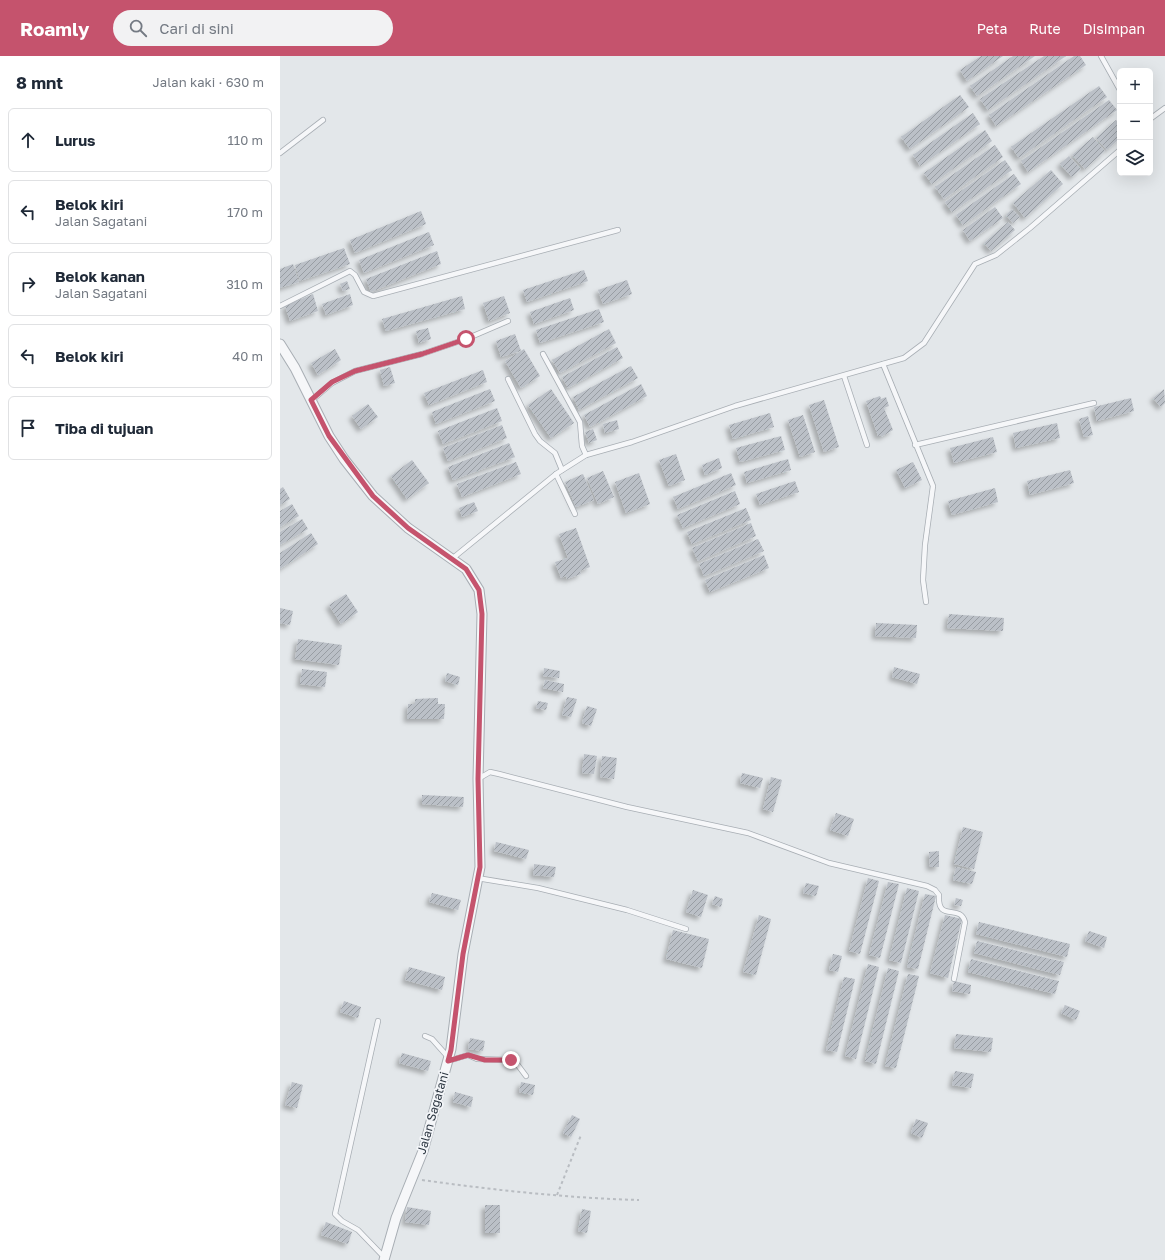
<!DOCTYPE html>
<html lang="id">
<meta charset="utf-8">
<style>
body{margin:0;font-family:"Golos Text",sans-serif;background:#f2f2f3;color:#1f2937}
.controls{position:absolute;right:12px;top:12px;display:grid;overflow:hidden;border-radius:6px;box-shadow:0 4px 16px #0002}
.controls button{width:36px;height:36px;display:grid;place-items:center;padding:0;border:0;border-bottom:1px solid #e0e1e3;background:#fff;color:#1f2937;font:20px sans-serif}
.stop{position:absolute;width:12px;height:12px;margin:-9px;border:3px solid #c5536d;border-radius:50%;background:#fff}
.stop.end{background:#c5536d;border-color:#fff;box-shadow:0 1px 4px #0008}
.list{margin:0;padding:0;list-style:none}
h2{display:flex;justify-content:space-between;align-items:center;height:52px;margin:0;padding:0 16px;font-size:17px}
h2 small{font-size:13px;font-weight:400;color:#747a83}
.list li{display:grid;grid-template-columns:26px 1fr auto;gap:12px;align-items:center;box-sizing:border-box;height:64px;margin:0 8px 8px;padding:0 8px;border:1px solid #e0e1e3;border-radius:6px}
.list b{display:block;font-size:15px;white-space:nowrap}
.list p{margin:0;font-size:13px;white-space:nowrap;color:#747a83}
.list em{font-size:13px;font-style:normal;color:#747a83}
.icon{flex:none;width:22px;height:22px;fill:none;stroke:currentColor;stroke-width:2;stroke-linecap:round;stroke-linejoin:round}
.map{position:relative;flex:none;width:885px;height:1204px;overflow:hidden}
header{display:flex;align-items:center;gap:24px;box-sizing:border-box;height:56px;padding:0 20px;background:#c5536d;color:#fff}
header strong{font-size:19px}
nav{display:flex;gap:22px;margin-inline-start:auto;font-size:14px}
.search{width:280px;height:36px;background:#f2f2f3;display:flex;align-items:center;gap:10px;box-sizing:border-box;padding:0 14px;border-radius:22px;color:#747a83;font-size:15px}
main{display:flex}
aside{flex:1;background:#fff}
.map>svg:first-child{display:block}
</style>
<header>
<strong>Roamly</strong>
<div class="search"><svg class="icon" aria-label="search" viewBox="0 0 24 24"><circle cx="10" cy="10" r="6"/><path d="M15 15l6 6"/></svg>Cari di sini</div>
<nav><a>Peta</a><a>Rute</a><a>Disimpan</a></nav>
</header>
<main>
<aside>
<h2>8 mnt<small>Jalan kaki · 630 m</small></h2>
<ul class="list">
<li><svg class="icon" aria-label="ahead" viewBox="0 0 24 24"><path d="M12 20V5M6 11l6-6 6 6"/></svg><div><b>Lurus</b></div><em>110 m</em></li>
<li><svg class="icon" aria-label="left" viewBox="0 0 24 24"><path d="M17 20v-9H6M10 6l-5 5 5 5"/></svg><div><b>Belok kiri</b><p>Jalan Sagatani</p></div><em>170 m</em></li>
<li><svg class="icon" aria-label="right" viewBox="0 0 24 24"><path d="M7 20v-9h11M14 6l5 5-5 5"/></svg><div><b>Belok kanan</b><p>Jalan Sagatani</p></div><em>310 m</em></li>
<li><svg class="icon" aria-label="left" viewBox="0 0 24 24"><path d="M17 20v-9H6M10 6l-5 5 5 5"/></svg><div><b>Belok kiri</b></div><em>40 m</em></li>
<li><svg class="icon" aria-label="arrive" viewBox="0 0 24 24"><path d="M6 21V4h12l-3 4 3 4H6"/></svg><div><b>Tiba di tujuan</b></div></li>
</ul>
</aside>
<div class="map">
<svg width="885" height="1204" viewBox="0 0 885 1204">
<defs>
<pattern id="building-hatch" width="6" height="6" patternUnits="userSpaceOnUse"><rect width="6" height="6" fill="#bbc0c7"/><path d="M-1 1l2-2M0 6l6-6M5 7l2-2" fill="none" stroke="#989da3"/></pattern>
<filter id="shadow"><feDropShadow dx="-3.5" dy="3.5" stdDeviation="2" flood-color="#0004"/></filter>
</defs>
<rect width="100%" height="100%" fill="#e3e7ea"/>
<g fill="url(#building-hatch)" filter="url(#shadow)">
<polygon points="701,0 723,0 687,25 680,14"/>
<polygon points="733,0 755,0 697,40 690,30"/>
<polygon points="764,0 786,0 708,54 700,43"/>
<polygon points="794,0 800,0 806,9 716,70 709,59"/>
<polygon points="819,30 827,41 739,102 731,91"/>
<polygon points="680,39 689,51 630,93 621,81"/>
<polygon points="829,44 837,54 748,116 741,105"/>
<polygon points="693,57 700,68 640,110 633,99"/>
<polygon points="836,64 840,68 840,82 827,94 816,82"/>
<polygon points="705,74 712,85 652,128 644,117"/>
<polygon points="813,81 825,95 805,113 792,99"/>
<polygon points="715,89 723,101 664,143 655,131"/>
<polygon points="789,100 801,113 792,121 780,108"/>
<polygon points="725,104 732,114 672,156 665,146"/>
<polygon points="771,114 783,128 745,162 733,147"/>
<polygon points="734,118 741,128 683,169 676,159"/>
<polygon points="715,151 723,162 690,185 683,174"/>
<polygon points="732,153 740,161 733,167 726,159"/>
<polygon points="141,155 146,168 75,197 70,184"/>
<polygon points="728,166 735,174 711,195 704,187"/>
<polygon points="149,176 154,189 84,217 79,204"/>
<polygon points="64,192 70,208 20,225 15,209"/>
<polygon points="157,195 161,208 91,236 86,223"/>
<polygon points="13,208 19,226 0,232 0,213"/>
<polygon points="304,214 308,225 247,246 243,234"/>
<polygon points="347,224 352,238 323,248 318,234"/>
<polygon points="67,225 70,233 63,235 60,228"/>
<polygon points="33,238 38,255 10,265 5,250"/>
<polygon points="70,238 73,249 46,259 42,248"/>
<polygon points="182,240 185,253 106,275 102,263"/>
<polygon points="224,240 230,257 209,265 203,247"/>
<polygon points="290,242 294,254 254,268 250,256"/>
<polygon points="319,253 324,266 260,287 256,274"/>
<polygon points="148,272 151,283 139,287 136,275"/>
<polygon points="329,273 336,287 280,317 272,304"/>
<polygon points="235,278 241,295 221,301 216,285"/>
<polygon points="337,291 343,302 288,332 282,321"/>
<polygon points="55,293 61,304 38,319 31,307"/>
<polygon points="244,293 260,320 241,332 225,305"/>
<polygon points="351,310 358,322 299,354 293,341"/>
<polygon points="110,311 115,327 104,330 100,314"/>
<polygon points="203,314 207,326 149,349 144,337"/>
<polygon points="361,328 367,340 310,371 304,359"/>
<polygon points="210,333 215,345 156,368 152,356"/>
<polygon points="271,333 294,367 271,382 248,349"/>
<polygon points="884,333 885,347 881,351 873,342"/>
<polygon points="600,340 601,343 606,341 609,350 604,352 613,374 601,381 601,379 598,380 586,345"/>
<polygon points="851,342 854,355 817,365 814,351"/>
<polygon points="544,344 559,391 544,396 529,349"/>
<polygon points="88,348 98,361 81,373 72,360"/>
<polygon points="217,352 222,365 163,388 158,375"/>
<polygon points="490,357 494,371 453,383 449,369"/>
<polygon points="523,359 535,396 520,401 508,364"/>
<polygon points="808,360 813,379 804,381 799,363"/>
<polygon points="337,364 339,373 325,377 323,368"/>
<polygon points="777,367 780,382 736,392 733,377"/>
<polygon points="222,369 227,382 168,405 163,392"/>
<polygon points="313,373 317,384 309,387 305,376"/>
<polygon points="501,380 505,394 460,406 456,392"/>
<polygon points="713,381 717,396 674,407 670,392"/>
<polygon points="229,387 235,401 173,424 168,411"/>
<polygon points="396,398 405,424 389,430 379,404"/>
<polygon points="439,402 442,412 425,419 422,409"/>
<polygon points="508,403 511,414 467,427 464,416"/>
<polygon points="132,404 149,427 127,443 111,420"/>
<polygon points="236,406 241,418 182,441 177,428"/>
<polygon points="633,406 642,424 625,432 616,414"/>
<polygon points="790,414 794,427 750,439 747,425"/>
<polygon points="323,415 334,441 318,448 307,422"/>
<polygon points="359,417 370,448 346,457 335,426"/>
<polygon points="451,417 456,429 398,453 393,441"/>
<polygon points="303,418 314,444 296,451 285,426"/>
<polygon points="515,425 519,436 480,449 476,438"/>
<polygon points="3,431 10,443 0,449 0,433"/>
<polygon points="715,432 718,446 672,459 668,445"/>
<polygon points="455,435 460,448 403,472 397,459"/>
<polygon points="194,446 198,455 182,461 179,452"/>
<polygon points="12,448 19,460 0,471 0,455"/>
<polygon points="466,452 471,464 412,488 407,476"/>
<polygon points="22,463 28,473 0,489 0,476"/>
<polygon points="471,467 476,480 418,505 412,492"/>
<polygon points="296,472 310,511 300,515 301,518 287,523 286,520 281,522 275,506 288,502 279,478"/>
<polygon points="31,477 38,488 0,513 0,497"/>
<polygon points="478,483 484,495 424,520 419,508"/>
<polygon points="484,499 489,512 430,536 425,524"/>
<polygon points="66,538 78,556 61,568 49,549"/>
<polygon points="0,552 13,555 10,569 0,567"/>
<polygon points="669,558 724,562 723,575 667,572"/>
<polygon points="596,567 637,569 636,582 595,580"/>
<polygon points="18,583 62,589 59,609 15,603"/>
<polygon points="614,611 640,618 637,628 612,621"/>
<polygon points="264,612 280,615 279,622 263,620"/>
<polygon points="22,613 47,616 45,631 20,628"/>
<polygon points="167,617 180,621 178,629 165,625"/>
<polygon points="265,624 284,628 283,636 263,632"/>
<polygon points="287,641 297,643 291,661 282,659"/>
<polygon points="158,642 158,648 165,648 164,663 127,663 128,648 135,648 135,643"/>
<polygon points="258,645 268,647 266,654 256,652"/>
<polygon points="307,650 317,653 311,670 302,667"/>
<polygon points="304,698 317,700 314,718 302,717"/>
<polygon points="322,700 337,702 334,723 320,721"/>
<polygon points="462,717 483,722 480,732 460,727"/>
<polygon points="491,721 502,724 493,756 483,753"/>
<polygon points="142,739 184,741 183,751 142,748"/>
<polygon points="556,757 574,763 568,780 550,774"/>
<polygon points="683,771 703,776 694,813 674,808"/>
<polygon points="216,786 249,794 246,803 214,795"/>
<polygon points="659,795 659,811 650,811 649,796"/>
<polygon points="254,808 276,811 274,821 253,819"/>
<polygon points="676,811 696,816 692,828 673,824"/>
<polygon points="588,822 599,825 580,898 569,895"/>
<polygon points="608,826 619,828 600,902 589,899"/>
<polygon points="526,827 539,830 536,840 523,837"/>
<polygon points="627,832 639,835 621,907 609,904"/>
<polygon points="413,834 428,839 421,861 406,856"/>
<polygon points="152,837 181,844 178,854 149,846"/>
<polygon points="645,838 656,840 638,913 627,911"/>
<polygon points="435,840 443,843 441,851 432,848"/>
<polygon points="676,842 683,844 681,850 674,849"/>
<polygon points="479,859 491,863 476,919 463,916"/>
<polygon points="665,859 682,863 668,922 650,917"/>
<polygon points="699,866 790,888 787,901 696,878"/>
<polygon points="393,874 429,883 422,912 386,903"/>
<polygon points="809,875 827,881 824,892 805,885"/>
<polygon points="697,885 784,906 780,919 694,897"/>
<polygon points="553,898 562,900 558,916 549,914"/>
<polygon points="691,903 779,925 775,938 688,916"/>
<polygon points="588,908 599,911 576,1003 565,1000"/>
<polygon points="129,911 165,921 162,934 125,924"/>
<polygon points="608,912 619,915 596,1008 585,1005"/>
<polygon points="628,918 639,920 616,1012 605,1010"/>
<polygon points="564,921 575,923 557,996 546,994"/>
<polygon points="674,925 691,929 690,938 672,935"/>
<polygon points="64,945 81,951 78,962 60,956"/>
<polygon points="785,949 800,955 796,964 781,957"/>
<polygon points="676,978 713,982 711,996 674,992"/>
<polygon points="190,982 205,985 203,995 188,993"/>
<polygon points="122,997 151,1005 148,1015 119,1007"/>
<polygon points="675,1015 694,1018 691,1032 672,1029"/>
<polygon points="12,1026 23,1029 17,1052 5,1049"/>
<polygon points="241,1026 255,1029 253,1039 239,1036"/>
<polygon points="175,1036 193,1041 191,1051 173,1046"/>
<polygon points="292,1059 300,1063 291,1081 283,1077"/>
<polygon points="636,1063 648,1067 642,1082 631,1077"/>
<rect x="205" y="1149" width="15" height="28"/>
<polygon points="127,1151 151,1155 149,1169 125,1166"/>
<polygon points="302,1153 311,1155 307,1177 298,1175"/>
<polygon points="46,1166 72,1176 68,1188 41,1179"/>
</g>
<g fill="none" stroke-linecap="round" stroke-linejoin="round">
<g stroke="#a8aeb4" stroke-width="6">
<g id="lane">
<polyline points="821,0 840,34"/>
<polyline points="870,63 885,52"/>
<polyline points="0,97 43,64"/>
<polyline points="0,250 70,215 75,219 84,236 93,240 338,174"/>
<polyline points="263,298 300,366 302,390 306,399"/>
<polyline points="603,308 653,430 645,489 643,524 646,546"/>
<polyline points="564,320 587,389"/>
<polyline points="228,323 255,378 260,385 275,397 282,414"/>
<polyline points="31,345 52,327 75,315 142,298 186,283 228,265"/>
<polyline points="635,389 814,347"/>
<polyline points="276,418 295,458"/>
<polyline points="173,502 276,418 306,399 352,386 455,350 624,302 644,287 695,208 716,199 750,172 840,94"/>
<path d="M198 723 210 716 219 718 347 751 468 777 549 807 647 830 655 834 659 839C657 867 680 847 685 866L674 923"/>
<polyline points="197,822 258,832 347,854 406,873"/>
<polyline points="98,965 55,1158 62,1165 78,1174 105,1202"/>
<polyline points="145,980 152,983 168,1001"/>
<polyline points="168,1005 188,999 197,1003 231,1004 237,1008 246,1020"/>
</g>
</g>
<g stroke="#a8aeb4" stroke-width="11">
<polyline id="street" points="0,288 15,312 49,380 64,403 93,440 128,472 186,513 199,534 202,558 198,723 200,811 183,898 171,993 143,1095 116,1162 104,1204"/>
</g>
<g stroke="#b9bdc2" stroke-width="2" stroke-dasharray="3 3" stroke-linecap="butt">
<path d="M142 1124C214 1134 286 1142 359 1144"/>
<polyline points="277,1139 301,1079"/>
</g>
<use href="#lane" stroke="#f6f7f9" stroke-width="4.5"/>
<use href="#street" stroke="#f6f7f9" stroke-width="9"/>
</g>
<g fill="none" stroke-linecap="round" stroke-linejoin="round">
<polyline stroke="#c5536d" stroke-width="5" points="186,283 142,298 75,315 52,326 31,344 49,380 93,440 128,472 186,513 199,534 202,558 198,723 200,811 183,898 171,994 168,1005 188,999 205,1004 231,1004"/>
</g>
<g text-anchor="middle" stroke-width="3.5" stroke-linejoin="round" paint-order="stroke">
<g font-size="12" fill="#2c3641" stroke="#f3f5f8">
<text transform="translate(153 1057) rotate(-74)" y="4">Jalan Sagatani</text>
</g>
</g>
</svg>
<div class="controls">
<button>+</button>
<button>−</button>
<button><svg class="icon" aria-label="layers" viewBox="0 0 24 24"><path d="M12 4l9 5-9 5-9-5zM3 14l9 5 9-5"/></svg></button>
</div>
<div class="stop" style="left:186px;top:283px"></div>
<div class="stop end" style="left:231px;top:1004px"></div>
</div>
</main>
